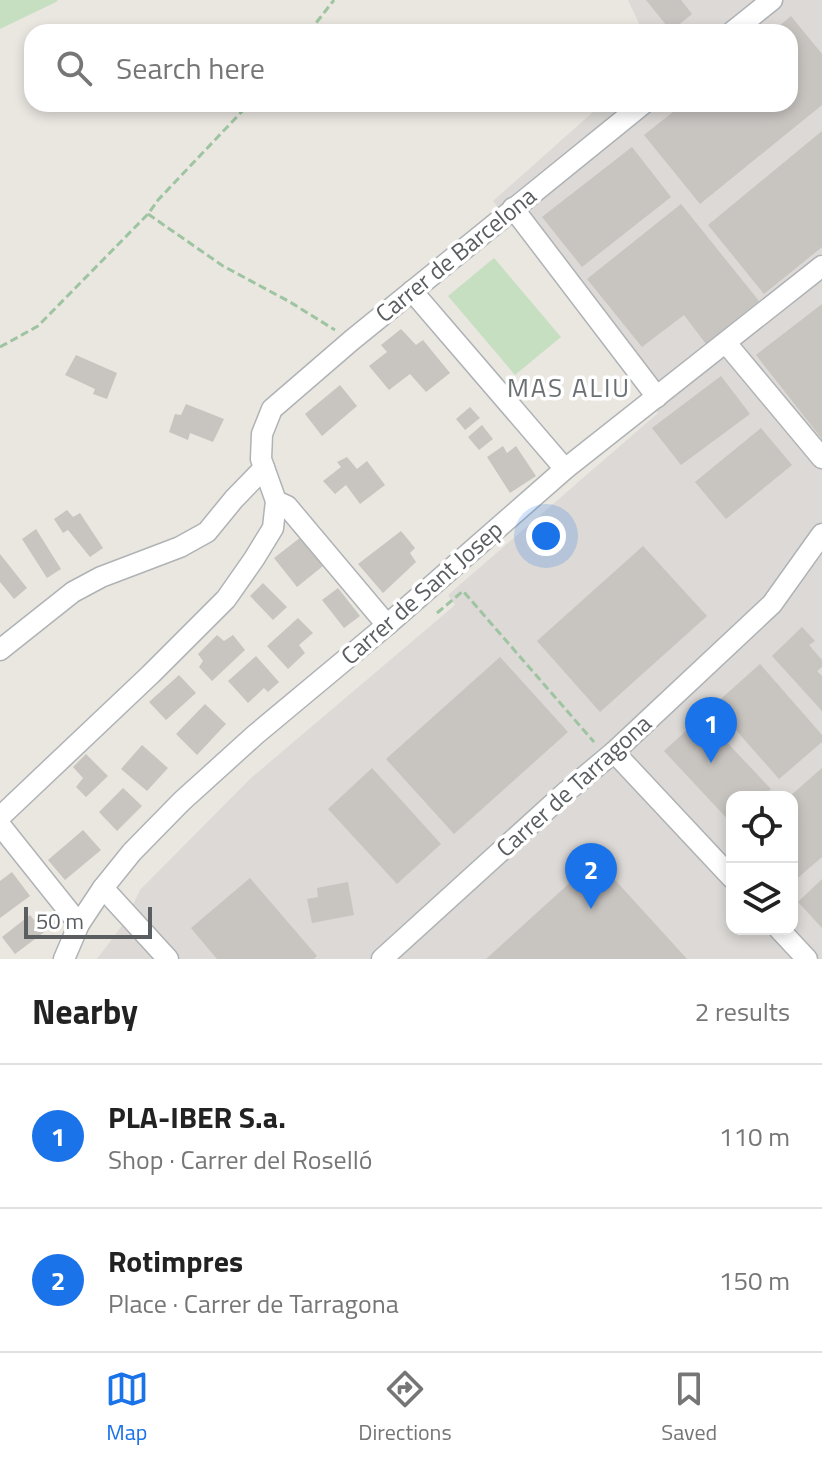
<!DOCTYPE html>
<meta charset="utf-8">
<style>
body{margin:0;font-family:"Titillium Web",sans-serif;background:#f2f2f2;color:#222}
.controls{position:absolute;right:24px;bottom:24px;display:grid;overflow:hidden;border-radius:16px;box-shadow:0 4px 12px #0003}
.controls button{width:72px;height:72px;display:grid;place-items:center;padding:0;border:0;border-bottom:2px solid #e0e0e0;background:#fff;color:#222;font:40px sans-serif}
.scale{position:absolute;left:24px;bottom:20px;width:128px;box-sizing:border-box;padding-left:8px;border:4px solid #5a5e60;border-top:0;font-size:22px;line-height:28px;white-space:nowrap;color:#5a5e60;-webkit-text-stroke:6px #fff;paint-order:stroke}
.you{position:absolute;left:546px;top:536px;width:28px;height:28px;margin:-20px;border:6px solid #fff;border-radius:50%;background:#1a73e8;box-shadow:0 0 0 12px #1a73e833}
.badge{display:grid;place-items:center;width:52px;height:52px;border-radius:50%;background:#1a73e8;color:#fff;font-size:26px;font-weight:700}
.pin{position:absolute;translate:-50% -66px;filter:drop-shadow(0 2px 4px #0008)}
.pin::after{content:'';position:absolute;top:42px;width:28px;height:24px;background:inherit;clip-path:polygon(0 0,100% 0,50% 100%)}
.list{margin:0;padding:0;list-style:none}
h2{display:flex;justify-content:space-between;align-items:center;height:104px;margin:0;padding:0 32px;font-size:34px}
h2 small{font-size:26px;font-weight:400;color:#767676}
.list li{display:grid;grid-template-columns:52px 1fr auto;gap:24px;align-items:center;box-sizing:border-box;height:144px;padding:0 32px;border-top:2px solid #e0e0e0}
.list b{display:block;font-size:30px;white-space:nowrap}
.list p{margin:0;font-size:26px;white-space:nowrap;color:#767676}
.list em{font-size:26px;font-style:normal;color:#767676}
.icon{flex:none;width:44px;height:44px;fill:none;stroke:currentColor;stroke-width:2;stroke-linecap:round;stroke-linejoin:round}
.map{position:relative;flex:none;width:822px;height:959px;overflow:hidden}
.search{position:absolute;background:#fff;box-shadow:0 4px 12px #0003;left:24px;right:24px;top:24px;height:88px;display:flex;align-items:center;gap:20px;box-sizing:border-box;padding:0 28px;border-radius:24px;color:#767676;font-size:30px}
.sheet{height:392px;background:#fff}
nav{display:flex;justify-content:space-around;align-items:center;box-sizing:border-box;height:112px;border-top:2px solid #e0e0e0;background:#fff;font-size:22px;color:#767676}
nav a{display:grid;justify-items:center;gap:4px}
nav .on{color:#1a73e8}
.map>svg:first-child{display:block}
</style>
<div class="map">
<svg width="822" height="959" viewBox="0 0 822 959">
<rect width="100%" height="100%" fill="#eae7e1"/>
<path fill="#dcd9d6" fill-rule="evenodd" d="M628 0H822V959H97L124 923 140 890 251 778 455 605 448 595 658 413 493 201 602 104H790V32H643ZM732 797H792V929H732Z"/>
<g fill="#c6dfc0">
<polygon points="0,0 58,0 56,2 0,29"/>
<polygon points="494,258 561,337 515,375 448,296"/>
</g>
<g fill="#c8c4c0">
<polygon points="646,0 681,0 692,14 671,31"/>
<polygon points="791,16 822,54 822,105 700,204 644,135 683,104 790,104 790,32 772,32"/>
<polygon points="822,131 822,247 764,294 708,225"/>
<polygon points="632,147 671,197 582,267 542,217"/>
<polygon points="681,204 759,301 706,344 684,315 642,347 587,279"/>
<polygon points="822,304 822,439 756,355"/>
<polygon points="401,329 416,345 423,340 450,373 426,392 410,374 389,390 369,366 387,352 381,345"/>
<polygon points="76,355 117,373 107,399 93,394 95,389 65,375"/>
<polygon points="721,376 750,414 681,465 652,428"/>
<polygon points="340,385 357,406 322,436 305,414"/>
<polygon points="186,404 224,419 213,442 190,433 188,440 169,432 175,414 181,415"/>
<polygon points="470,407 480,418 465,430 456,419"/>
<polygon points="482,425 493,439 479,450 468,437"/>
<polygon points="761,428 792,465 726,519 695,482"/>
<polygon points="503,446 507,453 516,446 536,476 510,493 487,457"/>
<polygon points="347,457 357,469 367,461 385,485 360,504 346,485 335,494 323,481 341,467 337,462"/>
<polygon points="67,510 73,517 80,513 103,548 90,557 68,530 63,533 54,519"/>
<polygon points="36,529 61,569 47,578 22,539"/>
<polygon points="401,531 415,548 410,553 416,562 383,593 358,564"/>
<polygon points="301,537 323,566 297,587 274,558"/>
<polygon points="643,546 707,616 600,712 537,641"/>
<polygon points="0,554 27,588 14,599 0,582"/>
<polygon points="263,583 287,607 273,620 250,596"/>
<polygon points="338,588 360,616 344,628 322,600"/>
<polygon points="298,618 313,633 299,645 305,653 288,669 267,646"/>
<polygon points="802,627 815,641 809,645 822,660 822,667 817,671 822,676 822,711 772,656"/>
<polygon points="217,635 224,641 233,635 245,650 212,681 199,667 203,661 198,654"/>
<polygon points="256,656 279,682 268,692 264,688 248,703 228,681"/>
<polygon points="500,657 568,732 454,834 386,759"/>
<polygon points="760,664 822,735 822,742 779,779 714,705"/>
<polygon points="179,675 196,693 166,720 149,702"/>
<polygon points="205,704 226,724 197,755 176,734"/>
<polygon points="702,716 771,789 762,797 732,797 732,824 664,751"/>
<polygon points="142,745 168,768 147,791 121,769"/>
<polygon points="86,754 108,776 86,797 76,787 83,778 73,767"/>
<polygon points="372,768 441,844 397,884 328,809"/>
<polygon points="822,768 822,857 792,883 792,797 789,797"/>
<polygon points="123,788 142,806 117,831 99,812"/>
<polygon points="83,830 101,850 65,880 48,860"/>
<polygon points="596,859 687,959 486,959"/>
<polygon points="12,872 30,896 0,918 0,881"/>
<polygon points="250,878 317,956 314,959 217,959 191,928"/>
<polygon points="822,879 822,928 798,902"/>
<polygon points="348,882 354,915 312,923 307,899 318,897 317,888"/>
<polygon points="45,911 55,924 15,954 2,937 30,915 34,920"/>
</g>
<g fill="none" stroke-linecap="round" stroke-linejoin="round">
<g stroke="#afb3b5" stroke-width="23">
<g id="minor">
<polyline points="732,32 772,0"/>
<polyline points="513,208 657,397"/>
<polyline points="412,291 565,469"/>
<polyline points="726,343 822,458"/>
<polyline points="387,625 287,506 276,501 261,459 262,434 272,409 352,340 643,104"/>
<polyline points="0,650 73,592 101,577 180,547 207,532 234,499 264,468"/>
<polyline points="614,752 732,878"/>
<polyline points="0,817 151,674 226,599 254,559 273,528 276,501"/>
<polyline points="0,825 79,924"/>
<polyline points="103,888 168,959"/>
<polyline points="779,929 807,959"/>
<polyline points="64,959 79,924 103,888 132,852 182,801 255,735 387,625 565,469 822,266"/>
<polyline points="382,959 566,792 614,752 772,604 822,534"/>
</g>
</g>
<g stroke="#9ec4a1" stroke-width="3" stroke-dasharray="8 4" stroke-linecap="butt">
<polyline points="309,32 334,0"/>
<polyline points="148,214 223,266 290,302 335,330"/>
<polyline points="0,347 38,326 148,214 158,200 249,104"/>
<polyline points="437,613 463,591 594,742"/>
</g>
<use href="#minor" stroke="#fff" stroke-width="20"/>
</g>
<g text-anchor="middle" stroke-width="7" stroke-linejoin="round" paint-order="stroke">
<g font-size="24" fill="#5a5e60" stroke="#fff">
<text transform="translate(456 255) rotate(-39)" y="8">Carrer de Barcelona</text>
<text transform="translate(422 593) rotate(-41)" y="8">Carrer de Sant Josep</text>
<text transform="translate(574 786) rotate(-42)" y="8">Carrer de Tarragona</text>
</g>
<g font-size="26" letter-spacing="2" fill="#6b7072" stroke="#fff">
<text x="569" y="397">MAS ALIU</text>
</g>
</g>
</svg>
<div class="controls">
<button><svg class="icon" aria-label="locate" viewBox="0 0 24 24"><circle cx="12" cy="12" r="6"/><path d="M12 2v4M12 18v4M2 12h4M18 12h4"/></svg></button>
<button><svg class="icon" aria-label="layers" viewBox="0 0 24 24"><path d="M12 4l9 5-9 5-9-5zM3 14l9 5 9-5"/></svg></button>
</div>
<div class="scale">50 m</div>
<div class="you"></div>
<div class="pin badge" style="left:711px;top:763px">1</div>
<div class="pin badge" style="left:591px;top:909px">2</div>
<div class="search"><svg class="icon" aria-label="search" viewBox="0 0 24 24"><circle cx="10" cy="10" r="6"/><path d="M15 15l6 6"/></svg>Search here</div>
</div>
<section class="sheet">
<h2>Nearby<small>2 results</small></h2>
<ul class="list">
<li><span class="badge">1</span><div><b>PLA-IBER S.a.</b><p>Shop · Carrer del Roselló</p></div><em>110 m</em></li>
<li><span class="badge">2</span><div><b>Rotimpres</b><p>Place · Carrer de Tarragona</p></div><em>150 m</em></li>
</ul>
</section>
<nav>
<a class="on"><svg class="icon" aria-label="map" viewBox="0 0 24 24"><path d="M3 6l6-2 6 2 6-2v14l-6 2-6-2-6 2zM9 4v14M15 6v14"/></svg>Map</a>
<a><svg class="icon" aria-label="directions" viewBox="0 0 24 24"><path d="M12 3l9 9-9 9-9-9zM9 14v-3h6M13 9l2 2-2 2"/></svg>Directions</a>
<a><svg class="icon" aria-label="saved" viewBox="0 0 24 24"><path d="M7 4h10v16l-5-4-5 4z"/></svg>Saved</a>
</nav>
